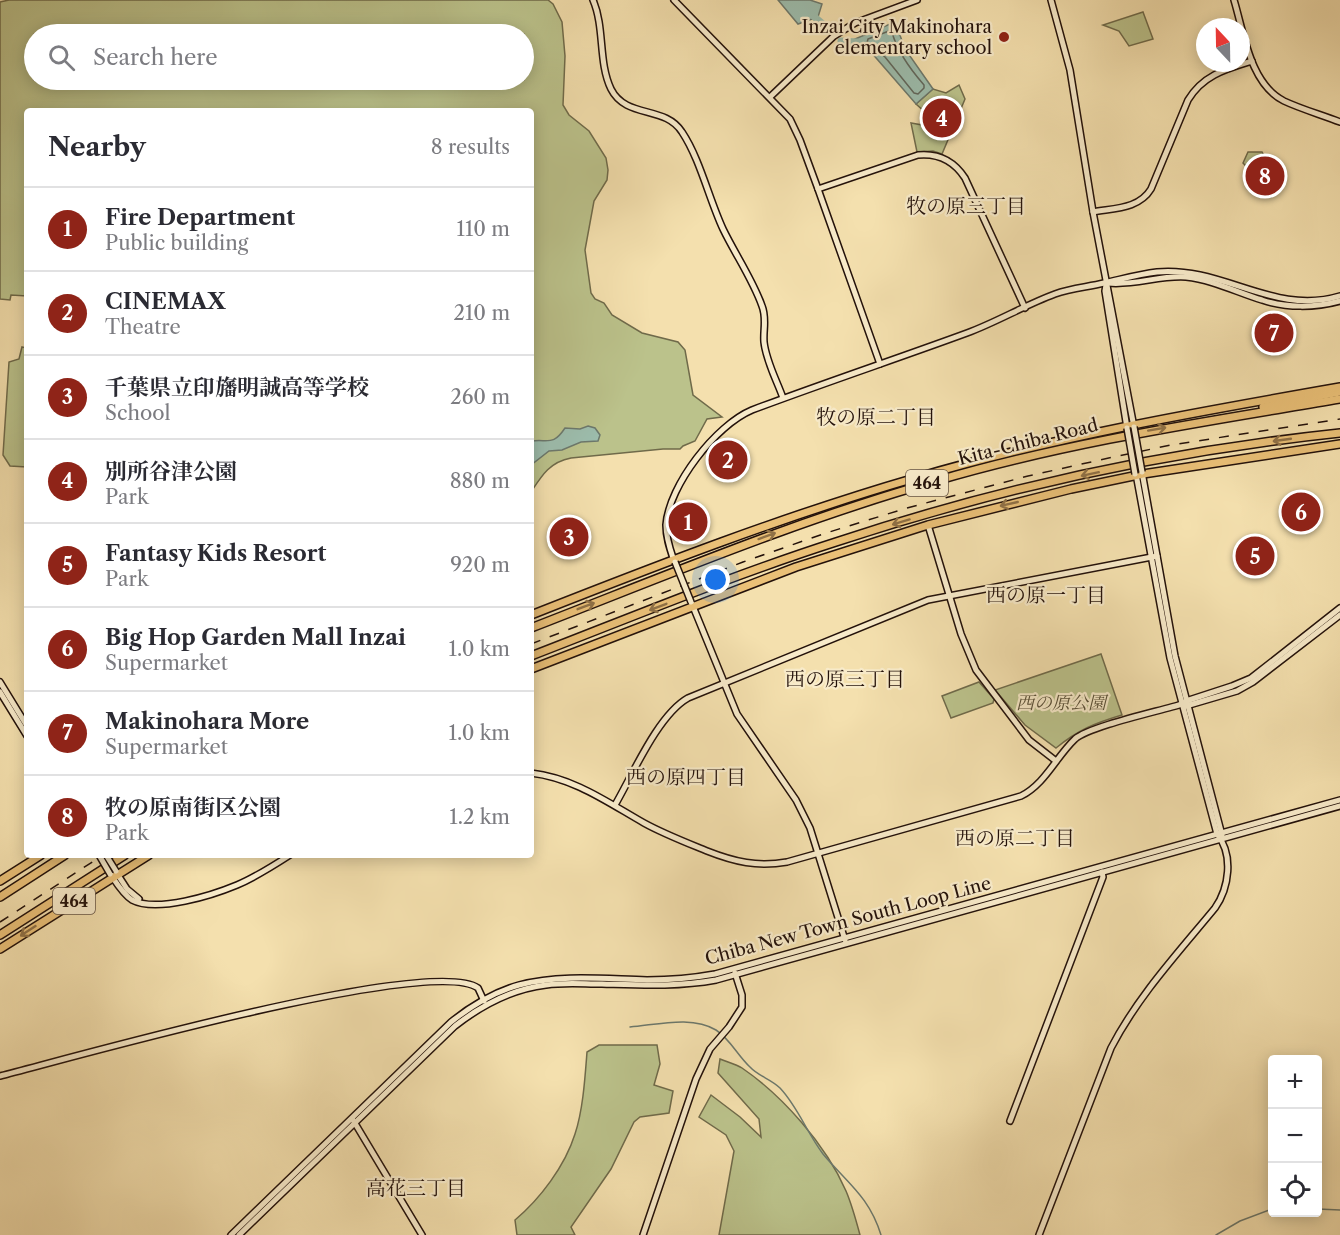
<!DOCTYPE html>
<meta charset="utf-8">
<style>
body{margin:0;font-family:"Libre Caslon Text","Noto Serif JP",serif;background:#f7f7f7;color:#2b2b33}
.controls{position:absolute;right:18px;bottom:18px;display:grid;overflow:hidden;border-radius:6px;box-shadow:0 3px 15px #0003}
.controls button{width:54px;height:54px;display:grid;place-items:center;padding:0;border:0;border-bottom:2px solid #e1e1e2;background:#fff;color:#2b2b33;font:30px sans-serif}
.compass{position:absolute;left:1196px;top:18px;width:54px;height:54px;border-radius:50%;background:#fff;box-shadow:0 3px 15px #0003;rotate:338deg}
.you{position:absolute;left:716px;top:580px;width:21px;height:21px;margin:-15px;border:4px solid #fff;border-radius:50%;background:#1a73e8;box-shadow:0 0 0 9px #1a73e833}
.badge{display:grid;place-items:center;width:39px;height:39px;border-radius:50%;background:#8f2418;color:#fff;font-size:20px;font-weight:700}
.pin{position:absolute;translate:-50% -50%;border:3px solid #fff;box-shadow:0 2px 6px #0006}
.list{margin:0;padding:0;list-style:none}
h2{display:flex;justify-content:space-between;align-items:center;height:78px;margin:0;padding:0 24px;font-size:26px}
h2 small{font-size:20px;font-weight:400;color:#7c7c81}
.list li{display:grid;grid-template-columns:39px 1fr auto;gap:18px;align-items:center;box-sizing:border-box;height:84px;padding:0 24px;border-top:2px solid #e1e1e2}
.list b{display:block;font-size:22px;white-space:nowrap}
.list p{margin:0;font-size:20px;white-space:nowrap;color:#7c7c81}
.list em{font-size:20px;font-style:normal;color:#7c7c81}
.icon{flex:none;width:33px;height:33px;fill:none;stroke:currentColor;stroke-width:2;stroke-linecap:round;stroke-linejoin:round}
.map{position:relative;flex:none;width:1340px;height:1235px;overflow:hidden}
.search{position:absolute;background:#fff;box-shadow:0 3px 15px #0003;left:24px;top:24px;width:510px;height:66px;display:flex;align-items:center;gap:15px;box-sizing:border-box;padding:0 21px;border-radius:33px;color:#7c7c81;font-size:22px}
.panel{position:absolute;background:#fff;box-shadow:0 3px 15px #0003;left:24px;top:108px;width:510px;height:750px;border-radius:6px}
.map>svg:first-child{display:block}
</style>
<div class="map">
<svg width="1340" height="1235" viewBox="0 0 1340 1235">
<rect width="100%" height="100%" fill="#f4e0ae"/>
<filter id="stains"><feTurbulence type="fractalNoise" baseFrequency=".00333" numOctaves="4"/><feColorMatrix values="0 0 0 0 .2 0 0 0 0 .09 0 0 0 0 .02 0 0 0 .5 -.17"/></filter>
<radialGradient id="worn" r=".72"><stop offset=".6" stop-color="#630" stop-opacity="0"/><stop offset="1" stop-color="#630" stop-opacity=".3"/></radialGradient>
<g fill="#bbc28b" stroke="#6f6a4a" stroke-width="1.5" fill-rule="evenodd">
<path d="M9 0H548L553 4 562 22 565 56 563 105 569 115 589 131 606 158 608 170 607 180 594 201 585 250 591 293 595 299 604 303 612 315 642 333 678 342 685 350 693 395 722 417 707 419 695 441 683 446 680 449H663L571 458C550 462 542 475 531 492V111H27V296L11 295 10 300 0 299V2ZM34 34H524V80H34Z"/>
<polygon points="1143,12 1153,39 1129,46 1119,31 1103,25"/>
<polygon points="959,85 965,99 942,154 933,151 917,152 911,123 928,126 926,113 916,104 933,89 946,93"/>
<path d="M1248 152H1262L1268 163 1281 171 1271 197C1248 187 1258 177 1243 163Z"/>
<polygon points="22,347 27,348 27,467 10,466 3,455 9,362 19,359"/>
<path d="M1101 654 1122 715C1095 723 1078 730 1056 748L1025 725 995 690Z"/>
<polygon points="979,682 994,699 993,703 951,718 942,696"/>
<path d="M599 1045H657L660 1064 654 1085 673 1091 669 1113 640 1117 634 1122 611 1169 571 1227 575 1235H517L515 1220C540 1199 565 1166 575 1134 583 1110 585 1078 587 1052Z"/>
<path d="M720 1059C727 1062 736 1064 742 1068 783 1096 826 1145 846 1191 852 1205 856 1220 860 1235H719L734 1151 726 1135 699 1117 711 1095 740 1117 761 1137 759 1119 718 1073Z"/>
</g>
<g fill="#9cbdad" stroke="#6c786c" stroke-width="1.5">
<polygon points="778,0 810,0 822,4 818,17 798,24"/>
<polygon points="890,24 897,27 905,49 933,89 916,104 870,51 848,44 848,42"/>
<path d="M588 426 595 428 600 435 598 441 581 442 562 450 549 451 531 465V441C549 439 553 446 565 428L580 429Z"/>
</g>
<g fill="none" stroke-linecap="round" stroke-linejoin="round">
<path stroke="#60675c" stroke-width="1.5" d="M889 31 892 32C897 52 911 70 924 85V88L918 94 914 93 885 57 867 43 868 39Z"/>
<g stroke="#6c786c" stroke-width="1.5">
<path d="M630 1027C656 1025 692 1015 716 1030 730 1039 738 1056 750 1067 758 1076 771 1079 780 1088 798 1107 807 1133 823 1154 847 1183 869 1196 881 1235"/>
<polyline points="1318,1209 1340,1210"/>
<polyline points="1216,1235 1240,1221 1272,1209"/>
</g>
<g stroke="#9cbdad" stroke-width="7">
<polyline points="811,14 830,30"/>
<polyline points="841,41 857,42"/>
</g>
<g stroke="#23110a" stroke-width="8">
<g id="secondary">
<path d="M593 0C605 28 598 62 611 89 626 119 665 105 682 132 700 159 709 199 723 229 735 254 753 280 762 306 767 318 763 330 764 342 766 361 777 381 783 398"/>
<polyline points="674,0 790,119 800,140 818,189 880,364"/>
<polyline points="1051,0 1070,70 1093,212 1134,427"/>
<path d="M1234 0C1244 33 1250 84 1284 101 1301 109 1322 115 1340 122"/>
<polyline points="770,97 834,36 855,23 917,0"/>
<path d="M818 189 918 155C939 153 954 161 965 178L1025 308"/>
<path d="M1093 212C1114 208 1139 209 1151 189L1188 100C1203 75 1226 69 1252 61"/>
<path d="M1108 283C1134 286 1160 275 1186 277 1213 280 1236 292 1262 300 1286 308 1315 308 1340 301"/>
<polyline points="1106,285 1105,291 1127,428"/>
<polyline points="1142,472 1175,656 1222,835"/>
<polyline points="928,525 961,634 976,670 1029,740 1056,761"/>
<path d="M674 561C670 549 666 538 666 525 669 485 716 425 752 410 824 383 896 359 967 333 997 322 1025 305 1055 294 1071 288 1088 287 1104 283 1122 279 1139 274 1157 272 1224 266 1273 316 1340 296"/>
<polyline points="692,604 737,714 796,800 810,828 845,940"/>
<polyline points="0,682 27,726"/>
<polyline points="0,692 27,736"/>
<polyline points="1186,706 1237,691 1253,682 1340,615"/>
<path d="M531 773C574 778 607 802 644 823 664 834 685 842 707 851 735 862 757 867 787 862L1021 796C1045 784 1056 757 1075 739 1090 726 1160 711 1182 704L1186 701 1232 686 1251 678 1340 608"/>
<path d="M615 805C633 774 658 715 688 698L928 600 1157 556"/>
<polyline points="116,872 127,889 139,899"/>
<path d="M111 875C117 884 123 894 132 900 157 913 213 895 237 885 256 877 273 866 290 855"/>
<path d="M0 1076C71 1058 431 955 478 988L484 1001"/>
<polyline points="353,1120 422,1235"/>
<polyline points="1010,1121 1103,877 1102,872"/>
<path d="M231 1235 451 1022C471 1006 494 992 519 985 561 974 604 979 647 980 670 980 693 978 715 974L1340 800"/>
<path d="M239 1235 455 1026C482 1005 512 989 546 985 565 982 583 984 602 984 640 985 678 987 716 980L1340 806"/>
<polyline points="643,1235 696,1079 710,1049 729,1027 742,1007 742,995 735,973"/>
<path d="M1039 1235 1111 1048C1138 996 1178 953 1215 908 1229 888 1234 855 1217 834L1170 658 1136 474"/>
</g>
</g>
<g stroke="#23110a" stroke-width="10">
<g id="highway">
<polyline points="1263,407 1340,392"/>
<path d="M531 615C658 565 784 516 915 478 1054 437 1197 412 1340 387"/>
<path d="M531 628C665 576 798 520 936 481 1068 442 1204 422 1340 399"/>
<path d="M531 656C632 617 733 575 836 542 999 488 1169 451 1340 433"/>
<polyline points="531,669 796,567 928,525 1071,489 1143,474 1340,444"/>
<polyline points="0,881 41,855"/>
<polyline points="0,897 65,855"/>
<polyline points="0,935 125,855"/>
<polyline points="0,949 149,855"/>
</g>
</g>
<use href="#secondary" stroke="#f8ebca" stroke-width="5"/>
<use href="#highway" stroke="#eac077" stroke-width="7"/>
<g stroke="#23110a" stroke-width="1.5" stroke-dasharray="10 10" stroke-linecap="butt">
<polyline points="531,644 743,562 826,533 907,508 1028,476 1118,456 1171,445 1340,419"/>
<polyline points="0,922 103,855"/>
</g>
<g stroke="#23110a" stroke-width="8" stroke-linecap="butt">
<g id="secondary-bridge">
<polyline points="1134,427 1142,472"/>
<polyline points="1127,428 1135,474"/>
<polyline points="675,562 691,602"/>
<polyline points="99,855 110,874"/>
<polyline points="106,855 116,871"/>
</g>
</g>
<use href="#secondary-bridge" stroke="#f8ebca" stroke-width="5"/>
</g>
<defs><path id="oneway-shaft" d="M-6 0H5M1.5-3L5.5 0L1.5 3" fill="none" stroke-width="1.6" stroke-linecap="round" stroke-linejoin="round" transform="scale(1.5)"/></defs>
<g stroke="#907146">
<use href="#oneway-shaft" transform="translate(1157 429) rotate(-10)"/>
<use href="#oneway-shaft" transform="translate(1282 440) rotate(172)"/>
<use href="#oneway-shaft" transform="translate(1090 474) rotate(168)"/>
<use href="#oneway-shaft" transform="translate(1009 504) rotate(167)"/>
<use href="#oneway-shaft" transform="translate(901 522) rotate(163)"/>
<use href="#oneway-shaft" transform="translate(767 536) rotate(-20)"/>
<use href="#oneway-shaft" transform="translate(586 606) rotate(-21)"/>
<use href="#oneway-shaft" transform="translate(658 607) rotate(159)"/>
<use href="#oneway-shaft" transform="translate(28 931) rotate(147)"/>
</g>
<circle fill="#8f2418" stroke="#f8ebca" stroke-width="2" cx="1004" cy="37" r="6"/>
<g text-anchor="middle" stroke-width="4.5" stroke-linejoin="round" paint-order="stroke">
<g fill="#f8ebca" stroke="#635244" stroke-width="1.5">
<rect x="906" y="470" width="42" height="26" rx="4.5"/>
<rect x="53" y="888" width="42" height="26" rx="4.5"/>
</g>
<g font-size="16" font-weight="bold" fill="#23110a">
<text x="927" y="489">464</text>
<text x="74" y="907">464</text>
</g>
<g font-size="18" fill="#23110a" stroke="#f8ebca" text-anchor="end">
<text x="992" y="33">Inzai City Makinohara<tspan x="992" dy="21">elementary school</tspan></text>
</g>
<g font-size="18" fill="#23110a" stroke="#f8ebca">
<text transform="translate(1028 442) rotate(-14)" y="6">Kita-Chiba Road</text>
<text transform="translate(848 921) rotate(-15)" y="6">Chiba New Town South Loop Line</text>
</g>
<g font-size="18" font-style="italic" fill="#584f37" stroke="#f8ebca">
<text x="1061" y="709">西の原公園</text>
</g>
<g font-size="20" fill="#23110a" stroke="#f8ebca">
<text x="966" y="213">牧の原三丁目</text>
<text x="876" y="424">牧の原二丁目</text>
<text x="1046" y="602">西の原一丁目</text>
<text x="845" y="686">西の原三丁目</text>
<text x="686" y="784">西の原四丁目</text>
<text x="1015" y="845">西の原二丁目</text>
<text x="416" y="1195">高花三丁目</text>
</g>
</g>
<rect width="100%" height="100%" filter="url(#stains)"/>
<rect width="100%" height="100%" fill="url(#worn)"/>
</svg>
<div class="controls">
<button>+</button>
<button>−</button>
<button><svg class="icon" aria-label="locate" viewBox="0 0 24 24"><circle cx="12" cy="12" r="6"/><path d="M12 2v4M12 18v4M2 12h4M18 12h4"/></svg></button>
</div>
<svg class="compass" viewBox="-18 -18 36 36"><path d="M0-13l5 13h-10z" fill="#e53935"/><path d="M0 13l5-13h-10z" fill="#7c7c81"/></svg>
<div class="you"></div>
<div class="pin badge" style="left:688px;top:522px">1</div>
<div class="pin badge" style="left:728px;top:460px">2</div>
<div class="pin badge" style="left:569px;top:537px">3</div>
<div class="pin badge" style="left:942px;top:118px">4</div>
<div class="pin badge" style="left:1255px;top:556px">5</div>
<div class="pin badge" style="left:1301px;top:512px">6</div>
<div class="pin badge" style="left:1274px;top:333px">7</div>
<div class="pin badge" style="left:1265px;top:176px">8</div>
<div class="search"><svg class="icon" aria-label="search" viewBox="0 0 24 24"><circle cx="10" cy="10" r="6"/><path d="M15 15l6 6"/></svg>Search here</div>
<section class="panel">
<h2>Nearby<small>8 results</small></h2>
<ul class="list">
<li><span class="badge">1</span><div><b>Fire Department</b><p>Public building</p></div><em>110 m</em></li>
<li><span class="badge">2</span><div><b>CINEMAX</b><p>Theatre</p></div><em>210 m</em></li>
<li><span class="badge">3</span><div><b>千葉県立印旛明誠高等学校</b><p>School</p></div><em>260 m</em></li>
<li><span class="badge">4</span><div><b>別所谷津公園</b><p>Park</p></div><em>880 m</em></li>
<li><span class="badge">5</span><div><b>Fantasy Kids Resort</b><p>Park</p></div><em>920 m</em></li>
<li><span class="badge">6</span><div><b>Big Hop Garden Mall Inzai</b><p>Supermarket</p></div><em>1.0 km</em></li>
<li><span class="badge">7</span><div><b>Makinohara More</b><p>Supermarket</p></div><em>1.0 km</em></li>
<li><span class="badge">8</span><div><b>牧の原南街区公園</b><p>Park</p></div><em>1.2 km</em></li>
</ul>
</section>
</div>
